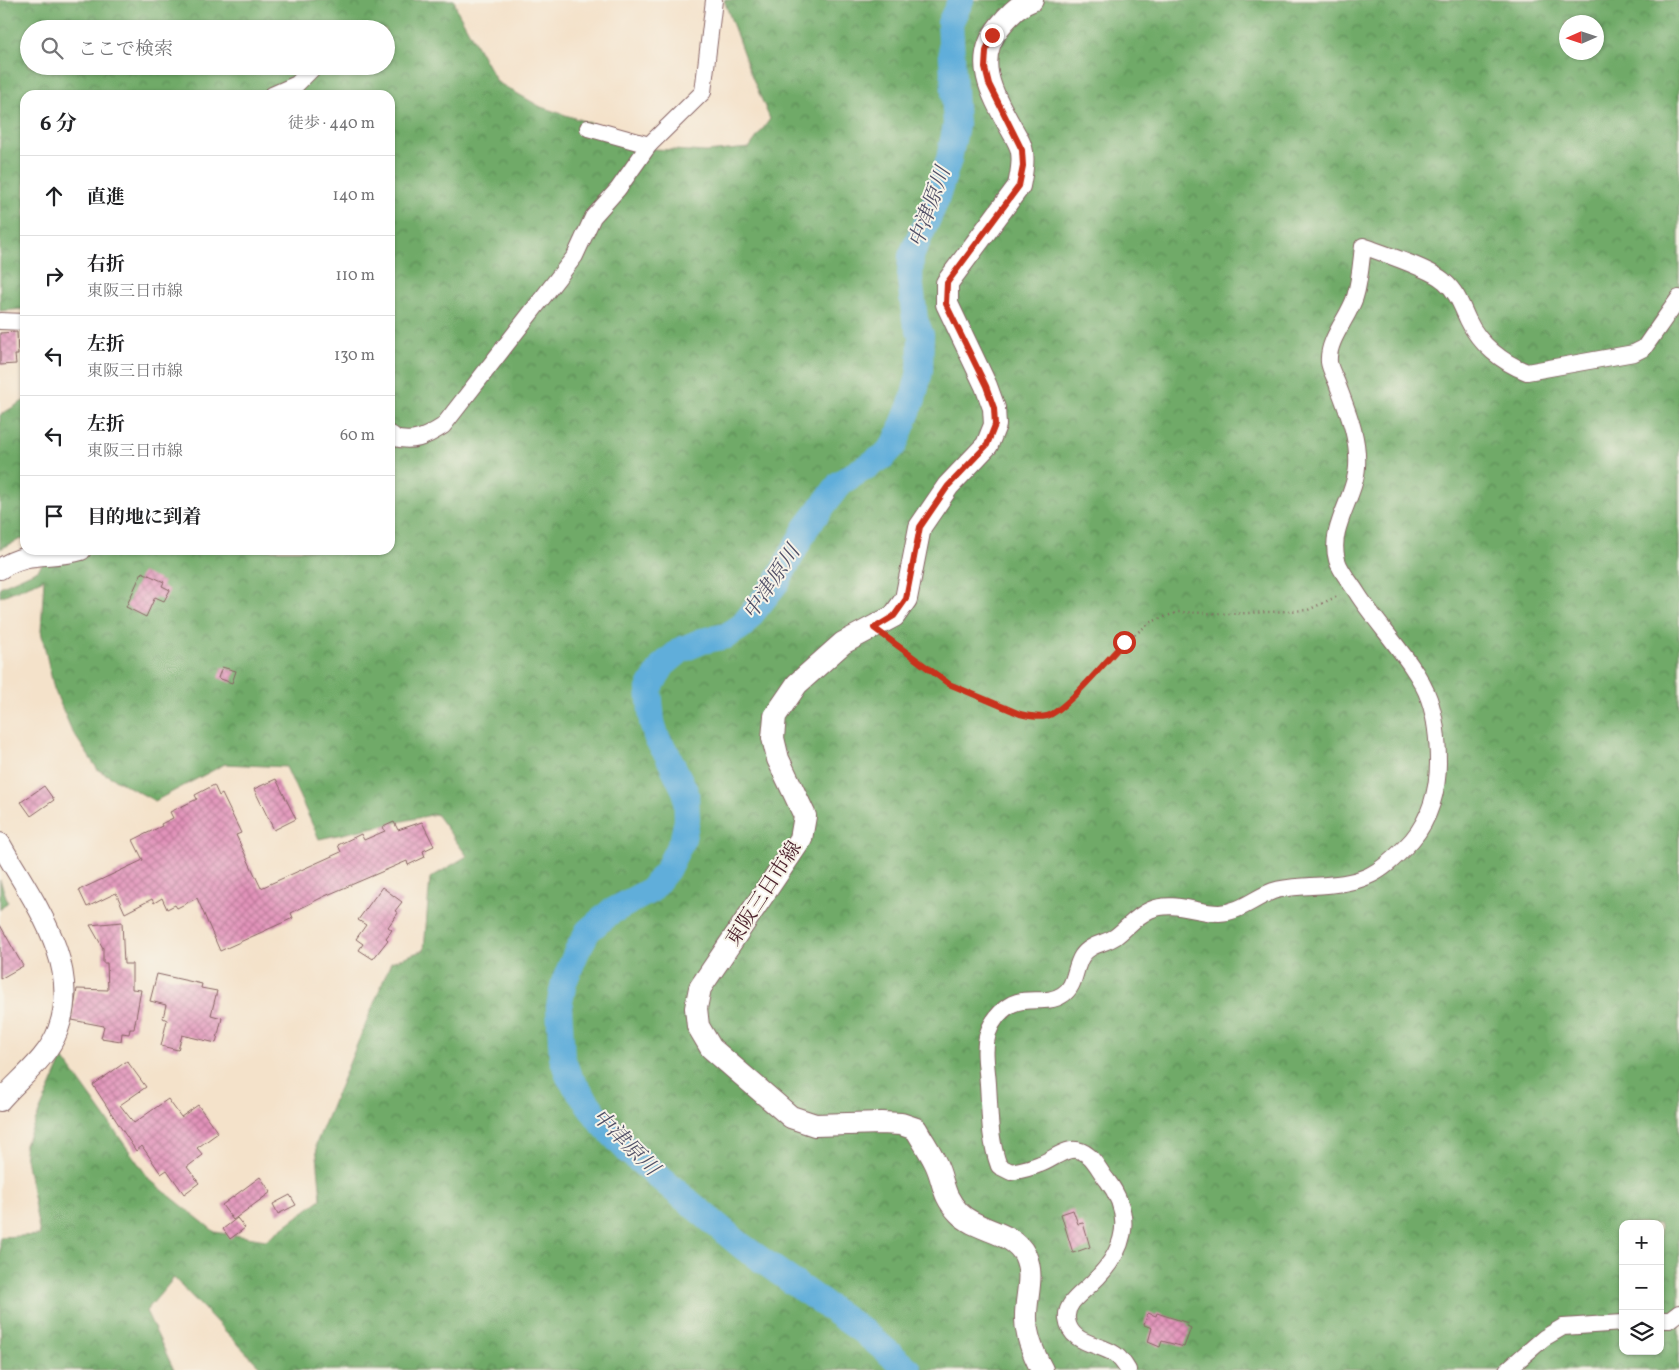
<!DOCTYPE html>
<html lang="ja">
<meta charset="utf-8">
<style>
body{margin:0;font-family:Vollkorn,"Noto Serif JP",serif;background:#f2f2f2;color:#202124}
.controls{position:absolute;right:15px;bottom:15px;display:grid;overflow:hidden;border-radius:10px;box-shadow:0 1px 4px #0004}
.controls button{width:45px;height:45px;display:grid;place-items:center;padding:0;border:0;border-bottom:1px solid #e0e0e0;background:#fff;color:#202124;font:25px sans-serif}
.compass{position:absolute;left:1559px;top:15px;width:45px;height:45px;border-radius:50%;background:#fff;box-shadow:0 1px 4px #0004;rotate:267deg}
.stop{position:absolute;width:15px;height:15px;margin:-11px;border:4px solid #c8321e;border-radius:50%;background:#fff}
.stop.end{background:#c8321e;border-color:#fff;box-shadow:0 1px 5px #0008}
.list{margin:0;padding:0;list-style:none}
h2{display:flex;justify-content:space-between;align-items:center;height:65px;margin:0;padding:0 20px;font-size:21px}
h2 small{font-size:16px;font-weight:400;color:#757577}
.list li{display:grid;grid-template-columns:32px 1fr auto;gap:15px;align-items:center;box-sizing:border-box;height:80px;padding:0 20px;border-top:1px solid #e0e0e0}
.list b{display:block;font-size:19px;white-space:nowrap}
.list p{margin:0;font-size:16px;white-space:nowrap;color:#757577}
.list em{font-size:16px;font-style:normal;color:#757577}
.icon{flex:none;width:28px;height:28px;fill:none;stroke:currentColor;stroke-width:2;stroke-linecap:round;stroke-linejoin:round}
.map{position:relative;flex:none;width:1679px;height:1370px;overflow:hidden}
.search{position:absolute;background:#fff;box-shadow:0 1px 4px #0004;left:20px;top:20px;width:375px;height:55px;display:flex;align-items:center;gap:12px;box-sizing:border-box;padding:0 18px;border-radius:28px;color:#757577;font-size:19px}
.panel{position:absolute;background:#fff;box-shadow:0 1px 4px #0004;left:20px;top:90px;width:375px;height:465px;border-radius:15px}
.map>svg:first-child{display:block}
</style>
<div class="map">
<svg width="1679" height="1370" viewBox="0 0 1679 1370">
<defs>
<pattern id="forest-crowns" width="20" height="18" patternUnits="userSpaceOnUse" patternTransform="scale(1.25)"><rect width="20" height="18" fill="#6faa68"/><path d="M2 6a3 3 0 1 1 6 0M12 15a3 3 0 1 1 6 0" fill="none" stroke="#5d8a56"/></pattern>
<pattern id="building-cross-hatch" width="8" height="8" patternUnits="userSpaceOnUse" patternTransform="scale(1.25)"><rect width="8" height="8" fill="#e293ba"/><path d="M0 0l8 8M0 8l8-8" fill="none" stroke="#b97797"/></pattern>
</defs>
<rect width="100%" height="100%" fill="#f7f3e8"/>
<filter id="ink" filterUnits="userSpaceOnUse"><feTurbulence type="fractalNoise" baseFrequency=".02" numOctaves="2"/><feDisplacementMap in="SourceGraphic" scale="10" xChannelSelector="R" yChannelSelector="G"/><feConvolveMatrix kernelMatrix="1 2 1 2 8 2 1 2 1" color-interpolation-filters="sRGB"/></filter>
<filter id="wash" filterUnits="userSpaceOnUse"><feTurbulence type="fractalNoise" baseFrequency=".0096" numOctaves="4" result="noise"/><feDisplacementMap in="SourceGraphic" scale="20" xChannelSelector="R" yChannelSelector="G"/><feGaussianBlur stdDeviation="1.12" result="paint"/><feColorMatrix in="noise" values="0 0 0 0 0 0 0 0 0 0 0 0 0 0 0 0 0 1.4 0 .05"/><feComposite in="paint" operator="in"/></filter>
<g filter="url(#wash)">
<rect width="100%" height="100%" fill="#f4e2ca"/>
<g fill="url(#forest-crowns)" stroke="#5c644a" fill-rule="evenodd">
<path d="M0 0H454L457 10 497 82 541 107 590 123 639 148 706 152 749 148 770 119 750 72 724 0H1679V1370H263L174 1278 146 1311 174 1370H1L0 1237 40 1235 24 1147 63 1058 150 1180 215 1232 266 1240 321 1199 316 1144 391 962 424 950 430 878 467 856 436 814 319 839 286 767 225 764 155 801 98 770 72 731 54 689 41 631 44 579 0 597V587L38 570 51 550H390V95H25V309L0 311ZM1566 22H1596V52H1566ZM29 29H386V66H29ZM1623 1224H1660V1351H1623Z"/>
<polygon points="25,400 25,541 21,539 0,549 0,415"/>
<polygon points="0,880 8,902 0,910"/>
</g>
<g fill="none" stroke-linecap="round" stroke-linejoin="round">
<polyline stroke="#61aeda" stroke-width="26" points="909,1370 865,1333 743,1247 630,1153 601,1122 569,1077 562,1057 559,1007 564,982 577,951 588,931 609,913 651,890 667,870 683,838 687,820 686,793 667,754 657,739 652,722 649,689 663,665 681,650 702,641 726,636 742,626 777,582 806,528 840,483 884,456 895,444 913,399 920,371 921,335 915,320 910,279 911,256 935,203 949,159 956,125 950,23 961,0"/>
</g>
<g id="blocks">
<g fill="url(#building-cross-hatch)">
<polygon points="17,332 18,355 15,355 16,364 0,365 0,333"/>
<polygon points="142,572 164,582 162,586 170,590 164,601 155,597 146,617 126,607"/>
<polygon points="222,667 236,671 232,683 218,678"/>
<polygon points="276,779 296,819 274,830 254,789"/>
<polygon points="214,785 219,796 222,794 241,833 236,835 261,888 341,852 338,845 361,834 364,840 385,831 383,827 394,822 398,830 422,822 434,846 423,851 425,857 408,865 407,861 325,896 291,913 293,918 220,951 197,898 177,908 175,905 167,909 162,898 154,903 152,899 125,913 116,893 87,907 79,890 143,860 133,840 162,826 161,824 173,818 170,812 197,799 195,795"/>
<polygon points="44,786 54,800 31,816 21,802"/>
<polygon points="382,887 402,902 395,911 398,913 388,927 392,930 386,938 388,940 373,959 359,950 363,944 356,939 366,925 358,920"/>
<polygon points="122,922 124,964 132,964 132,989 141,990 134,1029 130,1029 129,1034 122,1033 121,1041 101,1038 104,1026 72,1020 77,989 108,990 107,963 103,963 103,948 90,925"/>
<polygon points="0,925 23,966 0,979"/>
<polygon points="157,974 202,984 201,988 217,991 211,1015 222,1018 216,1043 182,1035 178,1050 161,1046 167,1020 163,1018 166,1005 150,1001"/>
<polygon points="127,1061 146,1087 120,1105 134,1123 168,1099 181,1117 198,1105 218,1133 197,1148 203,1155 187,1167 199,1183 184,1194 167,1170 161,1174 142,1146 136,1151 93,1085"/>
<polygon points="260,1177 271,1192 233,1220 222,1205"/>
<polygon points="290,1195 296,1205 278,1214 273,1204"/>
<polygon points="1073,1210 1078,1224 1083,1223 1090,1247 1073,1253 1061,1214"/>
<polygon points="237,1218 245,1228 230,1239 223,1229"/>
<polygon points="1148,1313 1156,1316 1157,1313 1188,1323 1187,1326 1191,1328 1184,1347 1162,1341 1160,1347 1148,1342 1152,1328 1144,1325"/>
</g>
</g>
</g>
<g filter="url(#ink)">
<use href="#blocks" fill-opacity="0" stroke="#866363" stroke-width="1"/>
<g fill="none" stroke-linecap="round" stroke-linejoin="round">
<g stroke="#866363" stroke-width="18">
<g id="minor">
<polyline points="272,95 297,84 315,66"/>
<polyline points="588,128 649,145"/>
<polyline points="0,321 25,322"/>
<path d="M392 437C412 444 426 437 443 426L575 256 593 217 618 189 649 145 703 92 714 0"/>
<polyline points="1660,1320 1670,1320 1679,1313"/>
<path d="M1128 1370C1125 1365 1121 1359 1116 1355 1100 1343 1070 1345 1067 1319 1065 1303 1082 1293 1092 1283 1124 1253 1136 1218 1107 1180 1101 1173 1096 1162 1089 1156 1070 1140 1056 1159 1040 1164 1031 1168 1021 1170 1011 1172L999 1166C989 1139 990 1113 988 1084 987 1067 983 1050 988 1033 992 1021 1001 1010 1012 1004 1028 996 1047 1005 1062 995 1076 987 1074 968 1082 956 1090 944 1104 944 1115 937 1126 929 1136 916 1150 910 1173 900 1196 913 1219 913 1241 912 1254 898 1273 891 1285 887 1298 887 1311 886 1362 883 1376 879 1412 840 1430 819 1438 790 1438 763 1438 742 1436 719 1429 699 1418 666 1377 625 1357 593 1351 583 1340 571 1337 560 1328 528 1355 498 1357 467 1359 438 1348 413 1338 386 1336 379 1330 370 1329 362 1327 340 1349 317 1355 297 1360 281 1361 263 1363 246 1382 253 1431 269 1444 281 1457 292 1461 305 1468 320 1479 344 1503 363 1527 372L1634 353 1644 348 1679 298"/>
<polyline points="1507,1370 1544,1338 1563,1327 1623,1323"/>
</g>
</g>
<g stroke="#866363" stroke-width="22">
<g id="tertiary">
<polyline points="390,436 392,437"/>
<path d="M0 569C28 549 52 559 81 550"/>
<path d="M0 843C31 899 83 963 58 1030 48 1058 19 1079 0 1101"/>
</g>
</g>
<g stroke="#866363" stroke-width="24">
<path id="secondary" d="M1032 0C1020 4 1008 16 1000 26 972 60 992 94 1011 128 1015 135 1021 144 1022 152 1024 164 1021 174 1019 186L947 283V304L986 386 994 408 995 425 987 445 948 486 920 527 906 599 894 616 843 643 797 684 775 716 773 738 778 759 805 816 801 839 700 988 696 1008 698 1026 711 1048 791 1117 815 1125 881 1123 901 1124 916 1129C922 1140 929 1150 935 1162 945 1182 941 1194 959 1213 977 1232 1012 1230 1025 1255 1035 1276 1025 1298 1026 1319 1026 1337 1034 1355 1042 1370"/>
</g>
<polyline stroke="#866363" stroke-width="2.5" stroke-dasharray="1 4" stroke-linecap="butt" points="889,639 949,684 1020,715 1050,716 1067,702 1124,643 1151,622 1178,612 1231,614 1308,610 1340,595"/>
<use href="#minor" stroke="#fff" stroke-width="16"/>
<use href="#tertiary" stroke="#fff" stroke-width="20"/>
<use href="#secondary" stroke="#fff" stroke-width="22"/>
</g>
</g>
<g fill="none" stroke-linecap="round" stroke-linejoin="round" filter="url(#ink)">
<path stroke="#c8321e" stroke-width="6" d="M992 35 986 51 985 68 989 84 1022 150 1023 166 1019 186 947 283 946 304 986 386 994 408 995 425 987 445 948 486 920 527 906 599 894 616 874 628 949 684 1020 714C1029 716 1038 718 1047 716 1064 712 1109 658 1124 642"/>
</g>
<g text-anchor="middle" stroke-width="4" stroke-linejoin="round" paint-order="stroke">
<g font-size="20" fill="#4a1f2b" stroke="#f7f3e8">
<text transform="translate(763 893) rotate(-57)" y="7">東阪三日市線</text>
</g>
<g font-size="21" font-style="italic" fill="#525168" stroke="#f7f3e8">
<text transform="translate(929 207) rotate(-70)" y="7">中津原川</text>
<text transform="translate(771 582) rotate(-56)" y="7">中津原川</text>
<text transform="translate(626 1142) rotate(45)" y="7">中津原川</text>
</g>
</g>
</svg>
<div class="controls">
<button>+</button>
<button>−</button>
<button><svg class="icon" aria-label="layers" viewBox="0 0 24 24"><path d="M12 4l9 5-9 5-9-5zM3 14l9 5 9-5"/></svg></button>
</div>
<svg class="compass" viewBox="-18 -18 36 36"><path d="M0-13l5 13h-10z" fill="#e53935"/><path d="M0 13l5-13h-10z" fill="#757577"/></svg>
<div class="stop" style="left:1124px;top:642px"></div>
<div class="stop end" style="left:992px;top:35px"></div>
<div class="search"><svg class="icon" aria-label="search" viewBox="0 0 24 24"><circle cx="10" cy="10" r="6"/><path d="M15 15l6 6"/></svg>ここで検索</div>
<section class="panel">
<h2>6 分<small>徒歩 · 440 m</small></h2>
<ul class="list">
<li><svg class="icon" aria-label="ahead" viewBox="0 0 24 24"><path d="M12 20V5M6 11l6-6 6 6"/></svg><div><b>直進</b></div><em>140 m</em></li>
<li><svg class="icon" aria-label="right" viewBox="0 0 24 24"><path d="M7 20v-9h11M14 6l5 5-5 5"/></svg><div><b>右折</b><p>東阪三日市線</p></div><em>110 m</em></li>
<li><svg class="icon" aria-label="left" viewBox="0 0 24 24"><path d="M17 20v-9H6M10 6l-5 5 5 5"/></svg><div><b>左折</b><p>東阪三日市線</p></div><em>130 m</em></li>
<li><svg class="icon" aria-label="left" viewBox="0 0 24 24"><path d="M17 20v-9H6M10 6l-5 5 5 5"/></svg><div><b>左折</b><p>東阪三日市線</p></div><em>60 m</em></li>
<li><svg class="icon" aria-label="arrive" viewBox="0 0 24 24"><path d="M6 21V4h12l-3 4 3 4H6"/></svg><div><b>目的地に到着</b></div></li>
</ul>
</section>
</div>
